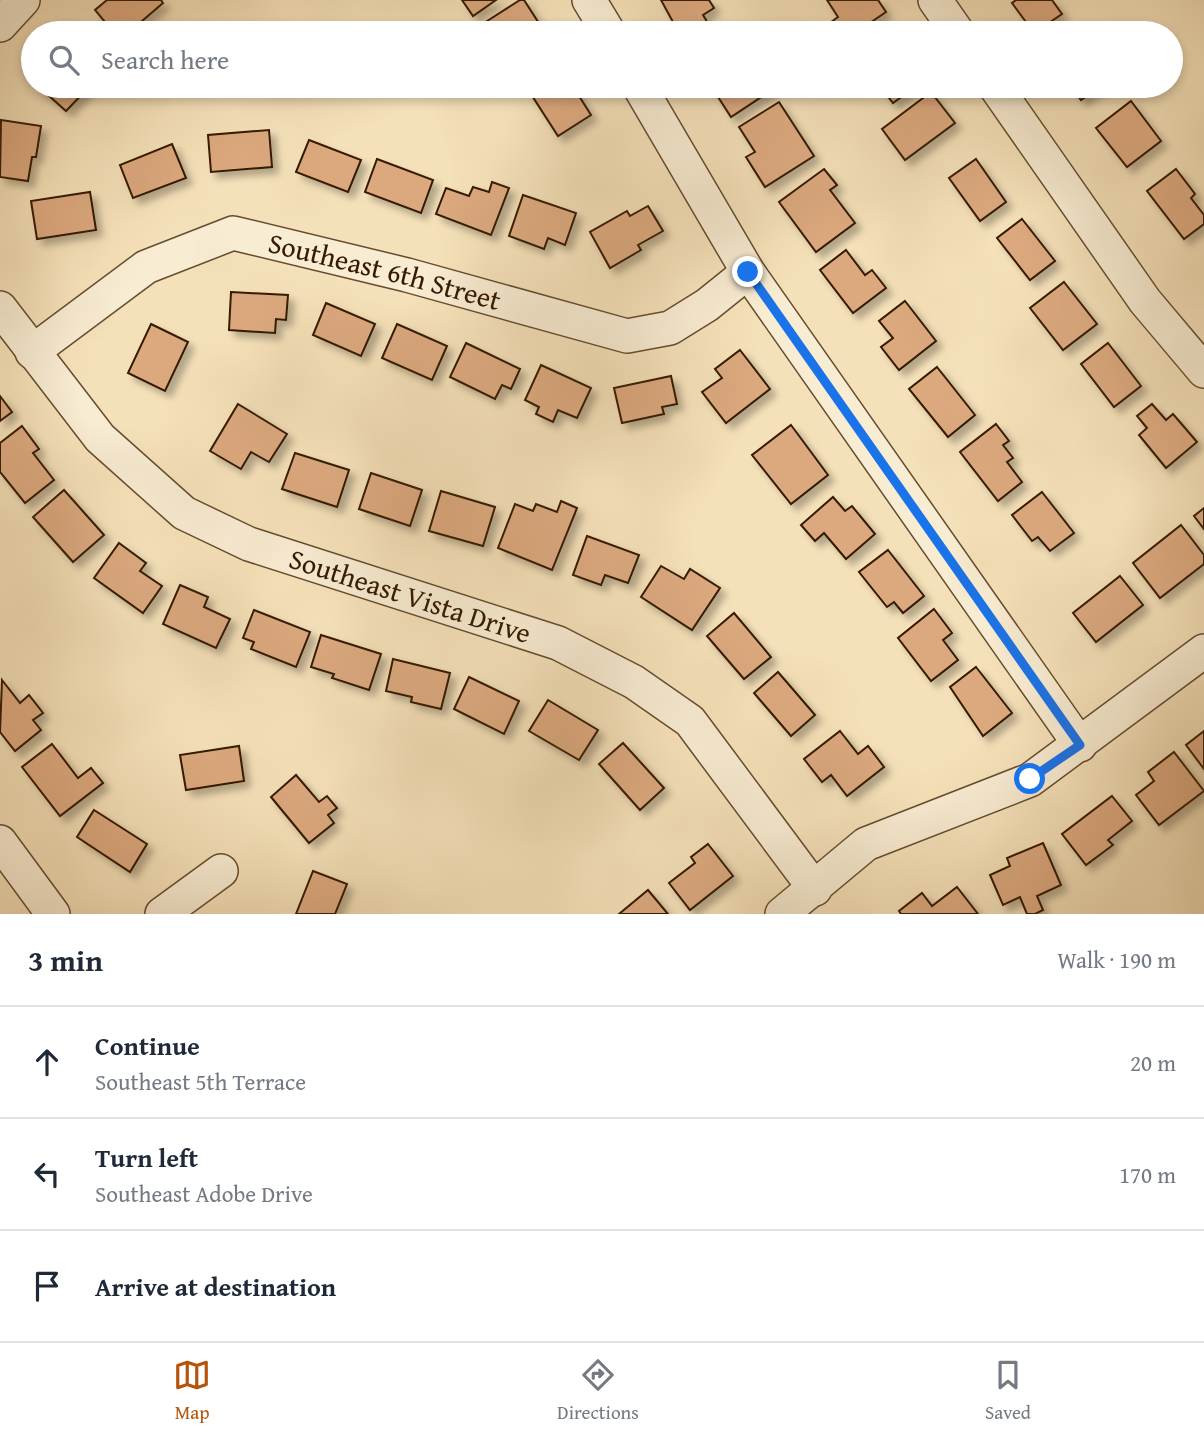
<!DOCTYPE html>
<meta charset="utf-8">
<style>
body{margin:0;font-family:"Gentium Book Plus",serif;background:#f6f6f7;color:#1f2937}
.stop{position:absolute;width:21px;height:21px;margin:-16px;border:5px solid #1a73e8;border-radius:50%;background:#fff}
.stop.end{background:#1a73e8;border-color:#fff;box-shadow:0 2px 7px #0008}
.list{margin:0;padding:0;list-style:none}
h2{display:flex;justify-content:space-between;align-items:center;height:91px;margin:0;padding:0 28px;font-size:30px}
h2 small{font-size:23px;font-weight:400;color:#747a83}
.list li{display:grid;grid-template-columns:46px 1fr auto;gap:21px;align-items:center;box-sizing:border-box;height:112px;padding:0 28px;border-top:2px solid #e0e1e3}
.list b{display:block;font-size:26px;white-space:nowrap}
.list p{margin:0;font-size:23px;white-space:nowrap;color:#747a83}
.list em{font-size:23px;font-style:normal;color:#747a83}
.icon{flex:none;width:38px;height:38px;fill:none;stroke:currentColor;stroke-width:2;stroke-linecap:round;stroke-linejoin:round}
.map{position:relative;flex:none;width:1204px;height:914px;overflow:hidden}
.search{position:absolute;background:#fff;box-shadow:0 4px 10px #0003;left:21px;right:21px;top:21px;height:77px;display:flex;align-items:center;gap:18px;box-sizing:border-box;padding:0 24px;border-radius:38px;color:#747a83;font-size:26px}
.sheet{height:427px;background:#fff}
nav{display:flex;justify-content:space-around;align-items:center;box-sizing:border-box;height:98px;border-top:2px solid #e0e1e3;background:#fff;font-size:19px;color:#747a83}
nav a{display:grid;justify-items:center;gap:4px}
nav .on{color:#b45309}
.map>svg:first-child{display:block}
</style>
<div class="map">
<svg width="1204" height="914" viewBox="0 0 1204 914">
<defs>
<filter id="shadow"><feDropShadow dx="6" dy="6" stdDeviation="3.5" flood-color="#0004"/></filter>
</defs>
<rect width="100%" height="100%" fill="#f5e1b9"/>
<filter id="stains"><feTurbulence type="fractalNoise" baseFrequency=".00286" numOctaves="4"/><feColorMatrix values="0 0 0 0 .2 0 0 0 0 .09 0 0 0 0 .02 0 0 0 .5 -.17"/></filter>
<radialGradient id="worn" r=".72"><stop offset=".6" stop-color="#630" stop-opacity="0"/><stop offset="1" stop-color="#630" stop-opacity=".3"/></radialGradient>
<g fill="#dca97f" stroke="#351a01" stroke-width="2" filter="url(#shadow)">
<polygon points="107,0 161,0 163,3 128,33 114,33 95,10"/>
<polygon points="462,0 496,0 473,16"/>
<polygon points="520,0 524,0 542,28 535,33 490,33 484,23"/>
<polygon points="661,0 709,0 714,8 703,15 714,33 679,33"/>
<polygon points="827,0 878,0 886,12 855,33 832,33 827,25 838,17"/>
<polygon points="1016,0 1052,0 1062,14 1034,33 1012,3"/>
<polygon points="38,86 90,86 66,111"/>
<polygon points="537,86 561,86 565,93 574,88 591,115 558,136 529,91"/>
<polygon points="711,86 770,86 772,90 731,117"/>
<polygon points="880,86 916,86 893,103"/>
<polygon points="1071,86 1101,86 1081,100"/>
<polygon points="931,92 955,123 905,160 882,129"/>
<polygon points="1131,101 1161,141 1127,167 1096,128"/>
<polygon points="779,102 814,156 765,187 746,157 755,152 739,127"/>
<polygon points="1,120 41,126 36,157 32,157 28,181 0,177"/>
<polygon points="269,130 272,167 211,172 208,135"/>
<polygon points="309,140 361,160 348,192 296,172"/>
<polygon points="172,144 186,178 133,198 120,165"/>
<polygon points="377,159 433,180 421,213 365,192"/>
<polygon points="976,159 1006,202 980,221 949,178"/>
<polygon points="824,169 837,185 830,190 855,223 816,252 779,202"/>
<polygon points="1176,169 1195,194 1191,198 1204,215 1204,224 1184,239 1147,191"/>
<polygon points="492,182 509,188 491,235 436,214 446,188 469,196 473,187 489,192"/>
<polygon points="90,192 96,230 37,239 31,201"/>
<polygon points="523,195 576,213 565,245 548,238 544,249 509,236"/>
<polygon points="648,206 663,231 638,245 641,250 610,268 590,232 627,211 630,216"/>
<polygon points="1022,219 1055,261 1030,280 997,238"/>
<polygon points="846,250 865,275 872,270 886,288 853,313 820,270"/>
<polygon points="1064,282 1097,324 1063,350 1030,308"/>
<polygon points="231,292 288,295 286,320 276,319 275,333 229,330"/>
<polygon points="905,301 936,341 899,370 881,347 893,338 879,321"/>
<polygon points="326,303 375,324 361,356 313,335"/>
<polygon points="151,324 188,342 165,391 128,373"/>
<polygon points="397,324 447,346 432,380 382,358"/>
<polygon points="466,343 520,369 511,389 502,385 495,399 450,377"/>
<polygon points="1108,343 1141,386 1114,407 1081,364"/>
<polygon points="740,350 770,389 726,423 702,392 722,378 715,369"/>
<polygon points="541,365 591,388 577,418 558,410 553,422 536,414 539,407 525,400"/>
<polygon points="937,367 975,415 948,437 909,389"/>
<polygon points="671,376 677,404 662,407 664,414 622,423 614,388"/>
<polygon points="0,396 12,412 0,421"/>
<polygon points="238,404 287,434 269,462 251,452 241,469 210,451"/>
<polygon points="1152,404 1166,420 1173,414 1197,442 1166,468 1139,435 1147,428 1137,416"/>
<polygon points="996,424 1009,441 1003,445 1013,458 1007,462 1022,482 998,501 960,452"/>
<polygon points="791,425 828,475 791,504 752,455"/>
<polygon points="22,426 39,449 33,453 54,480 25,503 0,472 0,443"/>
<polygon points="295,453 349,470 337,507 282,489"/>
<polygon points="371,473 422,490 410,526 359,509"/>
<polygon points="64,490 104,535 73,562 33,517"/>
<polygon points="441,491 495,507 483,546 429,531"/>
<polygon points="1042,492 1074,533 1050,551 1038,537 1032,541 1012,515"/>
<polygon points="833,497 845,511 852,506 875,534 846,559 824,533 815,541 801,525"/>
<polygon points="561,501 577,508 552,570 498,548 515,504 533,511 536,504 557,512"/>
<polygon points="1204,508 1204,529 1194,516"/>
<polygon points="1181,525 1204,555 1204,564 1160,598 1133,563"/>
<polygon points="587,536 639,555 628,583 605,575 601,585 573,575"/>
<polygon points="119,543 146,563 140,571 162,586 143,613 94,578"/>
<polygon points="888,550 924,596 903,613 894,602 887,607 859,572"/>
<polygon points="661,566 684,579 690,569 720,588 692,630 641,597"/>
<polygon points="1120,576 1143,605 1096,642 1073,613"/>
<polygon points="180,585 208,597 204,607 230,619 216,648 163,624"/>
<polygon points="934,609 952,633 943,640 958,660 931,681 898,638"/>
<polygon points="254,610 310,632 296,667 251,649 254,642 243,638"/>
<polygon points="734,613 771,657 744,679 707,636"/>
<polygon points="321,635 381,654 369,690 332,678 334,674 311,667"/>
<polygon points="393,659 450,673 441,709 411,702 412,697 386,691"/>
<polygon points="976,667 1012,713 983,736 950,687"/>
<polygon points="778,672 815,715 791,736 754,693"/>
<polygon points="469,677 519,701 504,734 454,709"/>
<polygon points="2,680 20,703 29,695 43,713 33,720 41,730 15,751 0,732"/>
<polygon points="548,700 598,730 579,760 529,731"/>
<polygon points="840,731 858,754 868,746 884,767 847,796 831,775 822,782 804,759"/>
<polygon points="1204,731 1204,769 1186,745"/>
<polygon points="623,743 664,788 640,810 599,764"/>
<polygon points="52,744 78,778 91,768 103,783 60,816 22,767"/>
<polygon points="239,746 244,781 186,790 180,755"/>
<polygon points="1174,752 1204,791 1159,825 1136,795 1154,781 1148,772"/>
<polygon points="296,775 319,802 327,796 337,808 328,815 334,823 309,843 271,797"/>
<polygon points="1112,796 1132,821 1108,840 1113,845 1086,865 1062,834"/>
<polygon points="94,810 147,844 130,872 77,837"/>
<polygon points="1043,843 1061,885 1037,896 1043,910 1035,914 1027,914 1020,897 1003,905 990,875 1010,866 1007,858"/>
<polygon points="708,844 733,876 690,910 669,883 695,863 691,857"/>
<polygon points="313,871 347,884 335,914 296,914"/>
<polygon points="957,887 978,914 901,914 899,911 922,893 932,906"/>
<polygon points="648,890 668,914 619,914"/>
</g>
<g fill="none" stroke-linecap="round" stroke-linejoin="round">
<g stroke="#654c2f" stroke-width="36">
<g id="minor">
<polyline points="589,0 609,33"/>
<polyline points="935,0 958,33"/>
<polyline points="0,25 23,0"/>
<polyline points="639,86 748,272 1080,745"/>
<polyline points="995,86 1145,301 1204,371"/>
<path id="s1" d="M0 308 100 438 184 513 249 544 558 643 634 682 690 721 815 889"/>
<path id="s2" d="M32 352 146 267 233 233 407 275 627 336 670 328 707 305 748 272"/>
<polyline points="0,842 53,914"/>
<polyline points="162,914 221,871"/>
<polyline points="782,914 866,844 1030,780 1204,651"/>
</g>
</g>
<use href="#minor" stroke="#f8ecd2" stroke-width="33"/>
</g>
<g fill="none" stroke-linecap="round" stroke-linejoin="round">
<polyline stroke="#1a73e8" stroke-width="9" points="748,272 1080,745 1030,779"/>
</g>
<g text-anchor="middle" stroke-width="5" stroke-linejoin="round" paint-order="stroke">
<g font-size="28" fill="#351a01" stroke="#f8ecd2">
<text dy="10" stroke="none"><textPath href="#s2" startOffset="392">Southeast 6th Street</textPath></text>
<text dy="10" stroke="none"><textPath href="#s1" startOffset="518">Southeast Vista Drive</textPath></text>
</g>
</g>
<rect width="100%" height="100%" filter="url(#stains)"/>
<rect width="100%" height="100%" fill="url(#worn)"/>
</svg>
<div class="stop" style="left:1030px;top:779px"></div>
<div class="stop end" style="left:748px;top:272px"></div>
<div class="search"><svg class="icon" aria-label="search" viewBox="0 0 24 24"><circle cx="10" cy="10" r="6"/><path d="M15 15l6 6"/></svg>Search here</div>
</div>
<section class="sheet">
<h2>3 min<small>Walk · 190 m</small></h2>
<ul class="list">
<li><svg class="icon" aria-label="ahead" viewBox="0 0 24 24"><path d="M12 20V5M6 11l6-6 6 6"/></svg><div><b>Continue</b><p>Southeast 5th Terrace</p></div><em>20 m</em></li>
<li><svg class="icon" aria-label="left" viewBox="0 0 24 24"><path d="M17 20v-9H6M10 6l-5 5 5 5"/></svg><div><b>Turn left</b><p>Southeast Adobe Drive</p></div><em>170 m</em></li>
<li><svg class="icon" aria-label="arrive" viewBox="0 0 24 24"><path d="M6 21V4h12l-3 4 3 4H6"/></svg><div><b>Arrive at destination</b></div></li>
</ul>
</section>
<nav>
<a class="on"><svg class="icon" aria-label="map" viewBox="0 0 24 24"><path d="M3 6l6-2 6 2 6-2v14l-6 2-6-2-6 2zM9 4v14M15 6v14"/></svg>Map</a>
<a><svg class="icon" aria-label="directions" viewBox="0 0 24 24"><path d="M12 3l9 9-9 9-9-9zM9 14v-3h6M13 9l2 2-2 2"/></svg>Directions</a>
<a><svg class="icon" aria-label="saved" viewBox="0 0 24 24"><path d="M7 4h10v16l-5-4-5 4z"/></svg>Saved</a>
</nav>
